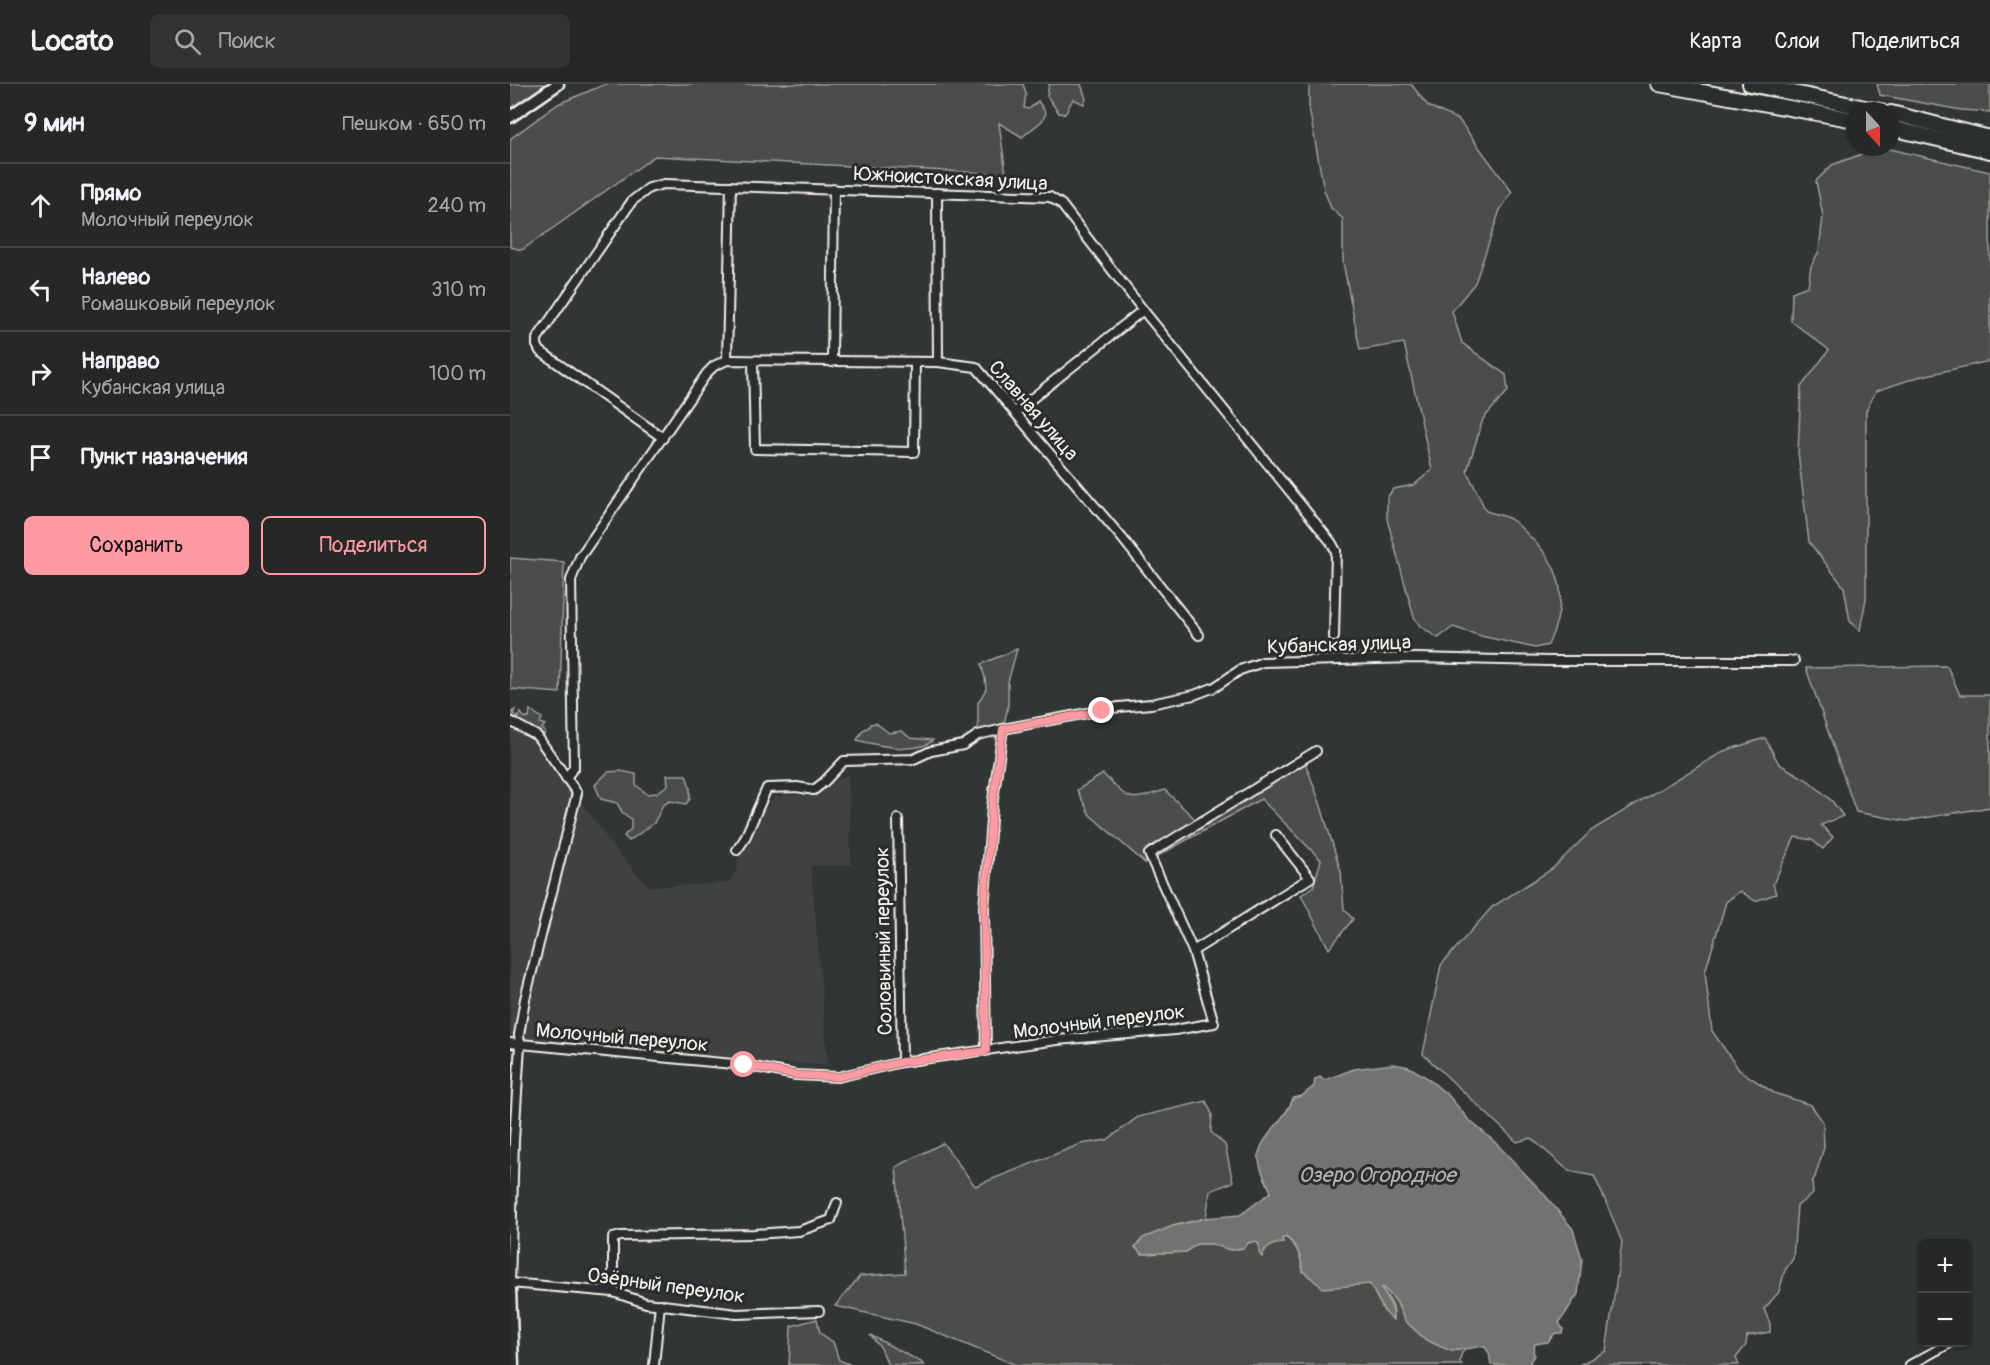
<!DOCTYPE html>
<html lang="ru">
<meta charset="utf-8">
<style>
body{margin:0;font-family:Pangolin,sans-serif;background:#323434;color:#f1f3f6}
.controls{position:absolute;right:18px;bottom:18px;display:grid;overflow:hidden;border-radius:9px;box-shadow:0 2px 4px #0004}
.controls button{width:54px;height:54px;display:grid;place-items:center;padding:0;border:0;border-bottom:2px solid #424445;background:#262828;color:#f1f3f6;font:30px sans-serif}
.compass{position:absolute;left:1336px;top:18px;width:54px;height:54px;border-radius:50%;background:#262828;box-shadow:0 2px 4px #0004;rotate:159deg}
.stop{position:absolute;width:18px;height:18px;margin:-14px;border:4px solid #ff9aa2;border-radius:50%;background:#fff}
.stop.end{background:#ff9aa2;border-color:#fff;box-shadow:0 2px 6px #0008}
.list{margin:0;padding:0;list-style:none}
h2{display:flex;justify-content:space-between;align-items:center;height:78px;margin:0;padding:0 24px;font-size:26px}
h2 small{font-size:20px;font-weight:400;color:#a4a6a8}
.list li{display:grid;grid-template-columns:39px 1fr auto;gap:18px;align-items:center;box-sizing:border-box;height:84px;padding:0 24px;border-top:2px solid #424445}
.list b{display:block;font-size:22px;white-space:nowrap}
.list p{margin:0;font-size:20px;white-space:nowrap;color:#a4a6a8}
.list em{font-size:20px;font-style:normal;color:#a4a6a8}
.actions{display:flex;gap:12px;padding:18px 24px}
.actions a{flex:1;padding:14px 0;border:2px solid #ff9aa2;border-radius:9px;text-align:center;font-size:21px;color:#ff9aa2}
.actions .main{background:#ff9aa2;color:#111}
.icon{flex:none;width:33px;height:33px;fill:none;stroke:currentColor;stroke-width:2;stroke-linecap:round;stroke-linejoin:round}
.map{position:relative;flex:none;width:1480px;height:1281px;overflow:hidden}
header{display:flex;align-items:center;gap:36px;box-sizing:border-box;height:84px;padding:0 30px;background:#262828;border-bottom:2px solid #424445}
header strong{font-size:28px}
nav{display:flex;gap:33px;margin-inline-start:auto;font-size:21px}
.search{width:420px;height:54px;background:#323434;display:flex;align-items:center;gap:15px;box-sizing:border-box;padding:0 21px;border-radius:9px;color:#a4a6a8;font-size:22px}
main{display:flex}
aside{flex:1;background:#262828}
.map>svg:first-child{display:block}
</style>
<header>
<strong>Locato</strong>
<div class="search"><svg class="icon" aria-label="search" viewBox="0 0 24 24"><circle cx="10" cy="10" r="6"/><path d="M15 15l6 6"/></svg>Поиск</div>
<nav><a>Карта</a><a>Слои</a><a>Поделиться</a></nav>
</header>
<main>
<aside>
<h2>9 мин<small>Пешком · 650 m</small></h2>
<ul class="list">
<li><svg class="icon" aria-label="ahead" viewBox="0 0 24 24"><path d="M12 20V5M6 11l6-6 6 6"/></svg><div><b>Прямо</b><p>Молочный переулок</p></div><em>240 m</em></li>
<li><svg class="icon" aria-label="left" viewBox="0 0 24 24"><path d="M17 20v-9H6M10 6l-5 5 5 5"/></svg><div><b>Налево</b><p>Ромашковый переулок</p></div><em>310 m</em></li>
<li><svg class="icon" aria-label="right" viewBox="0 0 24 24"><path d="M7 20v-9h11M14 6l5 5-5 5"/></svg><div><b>Направо</b><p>Кубанская улица</p></div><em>100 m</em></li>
<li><svg class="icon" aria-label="arrive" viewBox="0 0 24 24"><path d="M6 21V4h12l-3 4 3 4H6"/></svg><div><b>Пункт назначения</b></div></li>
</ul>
<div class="actions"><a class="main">Сохранить</a><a>Поделиться</a></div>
</aside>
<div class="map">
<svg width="1480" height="1281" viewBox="0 0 1480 1281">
<rect width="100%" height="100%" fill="#323535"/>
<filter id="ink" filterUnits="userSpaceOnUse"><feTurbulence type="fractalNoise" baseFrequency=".0167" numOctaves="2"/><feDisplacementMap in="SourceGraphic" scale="12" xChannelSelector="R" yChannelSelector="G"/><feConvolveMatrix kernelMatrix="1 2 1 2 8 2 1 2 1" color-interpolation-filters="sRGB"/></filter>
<g filter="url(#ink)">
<polygon fill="#404242" points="0,641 21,650 105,765 139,803 218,799 228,785 229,771 247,735 265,713 300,710 338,690 341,781 301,782 318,981 213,976 10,956 3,984 0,983"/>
<g fill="#4b4d4c" stroke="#a09f9a" stroke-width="1.5">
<polygon points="0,0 40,0 0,28"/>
<polygon points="96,0 513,0 516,9 514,24 519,25 528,17 536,29 532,37 512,53 489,39 496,90 145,72 12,166 0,163 0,55 48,20"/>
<polygon points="539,0 571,0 576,15 574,20 563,15 555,30 549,29 537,12"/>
<path d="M799 0H901L918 22 949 36 1002 108 990 126 965 199 942 227 952 259 996 291 998 307 973 335 957 387 976 427C984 430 995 431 1002 436 1008 440 1014 447 1019 452 1055 485 1058 517 1038 561L1025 564 971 552 943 543 928 554 910 542 904 533 877 435V414L883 405 904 401 922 386 894 259 850 266 833 178V135L821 124 814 106 799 24Z"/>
<polygon points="1367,0 1480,0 1480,28 1451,26 1370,11"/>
<polygon points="1371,63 1480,88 1480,277 1408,293 1366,307 1356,327 1356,515 1350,546 1340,537 1334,503 1299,458 1288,368 1291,303 1319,266 1281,237 1282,208 1298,202 1301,182 1309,167 1313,132 1306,97 1322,81"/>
<polygon points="0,474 54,478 50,609 0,605"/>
<polygon points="507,565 498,598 498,622 493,645 468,651 468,619 476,605 475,594 471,580"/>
<polygon points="1437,582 1450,611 1480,611 1480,723 1396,737 1346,728 1296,584"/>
<polygon points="5,626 3,630 9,634 10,628 14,633 19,634 20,626 32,634 30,639 35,641 32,644 35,648 34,651 0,634 0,629"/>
<path d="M366 639 379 649 392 647 400 654 423 656C409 671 365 661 347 656L353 646 359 643 360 640Z"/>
<polygon points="1255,654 1269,680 1299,697 1322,717 1333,732 1311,741 1323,753 1313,765 1302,756 1285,753 1263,800 1266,810 1245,817 1230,807 1216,818 1195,888 1202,947 1229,986 1264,1009 1301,1021 1313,1038 1314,1064 1305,1093 1302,1098 1303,1110 1287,1122 1283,1175 1275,1186 1269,1208 1254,1225 1260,1240 1260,1248 1237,1252 1236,1261 1226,1274 1229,1281 1069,1281 1096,1267 1112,1158 1096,1118 1084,1092 1059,1087 1021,1054 1007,1058 913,970 931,881 982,823 1042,785 1082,746 1214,667"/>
<path d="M795 678 810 719 831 788 834 825 843 835 819 865 791 811 803 803 811 776 751 715 635 779 580 731 567 706 593 690C622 718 615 718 655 706L685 735Z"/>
<polygon points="110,687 126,690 126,701 137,710 146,709 158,701 157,691 176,691 180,703 180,715 176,720 160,717 153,721 144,739 119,757 114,752 121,745 121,735 112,728 107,719 91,715 85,701 98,688"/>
<path d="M696 1017 702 1030 701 1048 715 1061 723 1098 700 1107 696 1134 663 1142 625 1163 632 1170 676 1168 686 1160H702L721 1166 733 1164 738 1159 744 1157 749 1160 753 1168 766 1158 773 1159 772 1155 775 1153C787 1161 791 1172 793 1187L813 1203 860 1200 874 1227 884 1228 883 1222 872 1204 873 1203 886 1217 895 1237 941 1267 955 1265 951 1271 950 1278 952 1281H506L406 1240 325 1222 350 1192 395 1189 386 1083 433 1059 465 1102 571 1060 597 1056 628 1033Z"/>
<polygon points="307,1235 310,1249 323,1258 329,1276 341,1281 279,1281 281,1242"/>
<polygon points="360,1251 411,1278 414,1281 378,1281 371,1264"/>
</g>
<path fill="#727370" stroke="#a6a5a0" stroke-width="1.5" d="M883 980 899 983 916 993 939 1012 958 1035 986 1059 1033 1109 1063 1145 1072 1175 1068 1210 1049 1239 1053 1245 1052 1249C1040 1249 1046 1250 1038 1258L1025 1260 1023 1268 1025 1271 1020 1277 1022 1281H981L979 1269 974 1262 941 1267 916 1256 895 1237 886 1217 873 1203 872 1204C877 1216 885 1223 883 1236L874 1227 860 1200 813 1204 793 1187C791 1173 788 1162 776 1153L772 1155 773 1159C764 1160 755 1161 752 1173L749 1169V1160L744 1157 738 1159 733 1164 720 1166 702 1160H686L676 1168 632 1170 625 1163 633 1154 663 1142 696 1134 730 1131 761 1108C757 1098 750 1087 749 1076 746 1055 777 1036 783 1014L792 1012 804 1002 805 995 810 993 815 996 844 985Z"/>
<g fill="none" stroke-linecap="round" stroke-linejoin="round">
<g stroke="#f4f1e8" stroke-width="12">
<g id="street">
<polyline points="427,109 428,278"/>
<polyline points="217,276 221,102"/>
<polyline points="243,277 245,365 404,368 405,278"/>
<polyline points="322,278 324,105"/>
<polyline points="505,328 633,226"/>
<polyline points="153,354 30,267 27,261 27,255 122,117 139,104 154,100 540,113 551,120 633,226 821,458 826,467 824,553"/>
<polyline points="0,637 27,652 67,709 15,915 9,951 10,961 4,1056 0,1202"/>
<polyline points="56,694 64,683 61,496 70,473 197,289 204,282 217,276 428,278 466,283 612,454 689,551"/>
<polyline points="388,735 392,978"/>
<polyline points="227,766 234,756 257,704 287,703 304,706 314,698 334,677 404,675 421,667 453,661 468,651 493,645 609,623 641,620 684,611 705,603 730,586 753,578 905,574 1038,577 1284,577"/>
<polyline points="683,867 639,770 806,667"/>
<polyline points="0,959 234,981 286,991 328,993 392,978 547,956 665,946 704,939 683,867 800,794 766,751"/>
<polyline points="476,967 474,825 482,723 493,645"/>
<polyline points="0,1199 103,1208 136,1219 227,1230 309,1227"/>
<polyline points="103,1208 103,1154 111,1152 244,1150 289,1147 321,1136 327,1119"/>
<polyline points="144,1281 150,1220"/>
<polyline points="1400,1281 1440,1259"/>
</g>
</g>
<g stroke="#f4f1e8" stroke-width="15">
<g id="secondary">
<polyline points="0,33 48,0"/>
<polyline points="0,1205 3,1281"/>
</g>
</g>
<g stroke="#f4f1e8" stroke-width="18">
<g id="highway">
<polyline points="1149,0 1345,36"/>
<polyline points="1240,0 1370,27"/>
<polyline points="1381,29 1480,54"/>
<polyline points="1381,44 1480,67"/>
</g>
</g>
<use href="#street" stroke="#2a2d2e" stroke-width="8"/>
<use href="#secondary" stroke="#2a2d2e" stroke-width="10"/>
<use href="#highway" stroke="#2a2d2e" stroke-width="14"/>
</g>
</g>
<g fill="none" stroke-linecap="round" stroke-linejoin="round" filter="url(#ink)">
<polyline stroke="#ff9aa2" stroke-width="8" points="234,981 286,991 328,993 392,978 476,967 474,825 482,723 493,645 592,627"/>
</g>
<g text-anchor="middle" stroke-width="6" stroke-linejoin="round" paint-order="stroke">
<g font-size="20" fill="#f4f1e8" stroke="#2a2d2e">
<text transform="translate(441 94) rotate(3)" y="7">Южноистокская улица</text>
<text transform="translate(524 326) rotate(49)" y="7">Славная улица</text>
<text transform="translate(829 560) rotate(-2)" y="7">Кубанская улица</text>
<text transform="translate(373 857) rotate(-91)" y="7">Соловьиный переулок</text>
<text transform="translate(589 937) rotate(-7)" y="7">Молочный переулок</text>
<text transform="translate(112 953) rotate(5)" y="7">Молочный переулок</text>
<text transform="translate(156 1201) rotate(8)" y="7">Озёрный переулок</text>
</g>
<g font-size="21" font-style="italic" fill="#b3b2ac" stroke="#2a2d2e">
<text x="867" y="1098">Озеро Огородное</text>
</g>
</g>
</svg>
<div class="controls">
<button>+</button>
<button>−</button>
</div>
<svg class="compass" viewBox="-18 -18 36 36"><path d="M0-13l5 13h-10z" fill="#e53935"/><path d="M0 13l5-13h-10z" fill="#a4a6a8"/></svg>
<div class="stop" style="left:234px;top:981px"></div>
<div class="stop end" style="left:592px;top:627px"></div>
</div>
</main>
